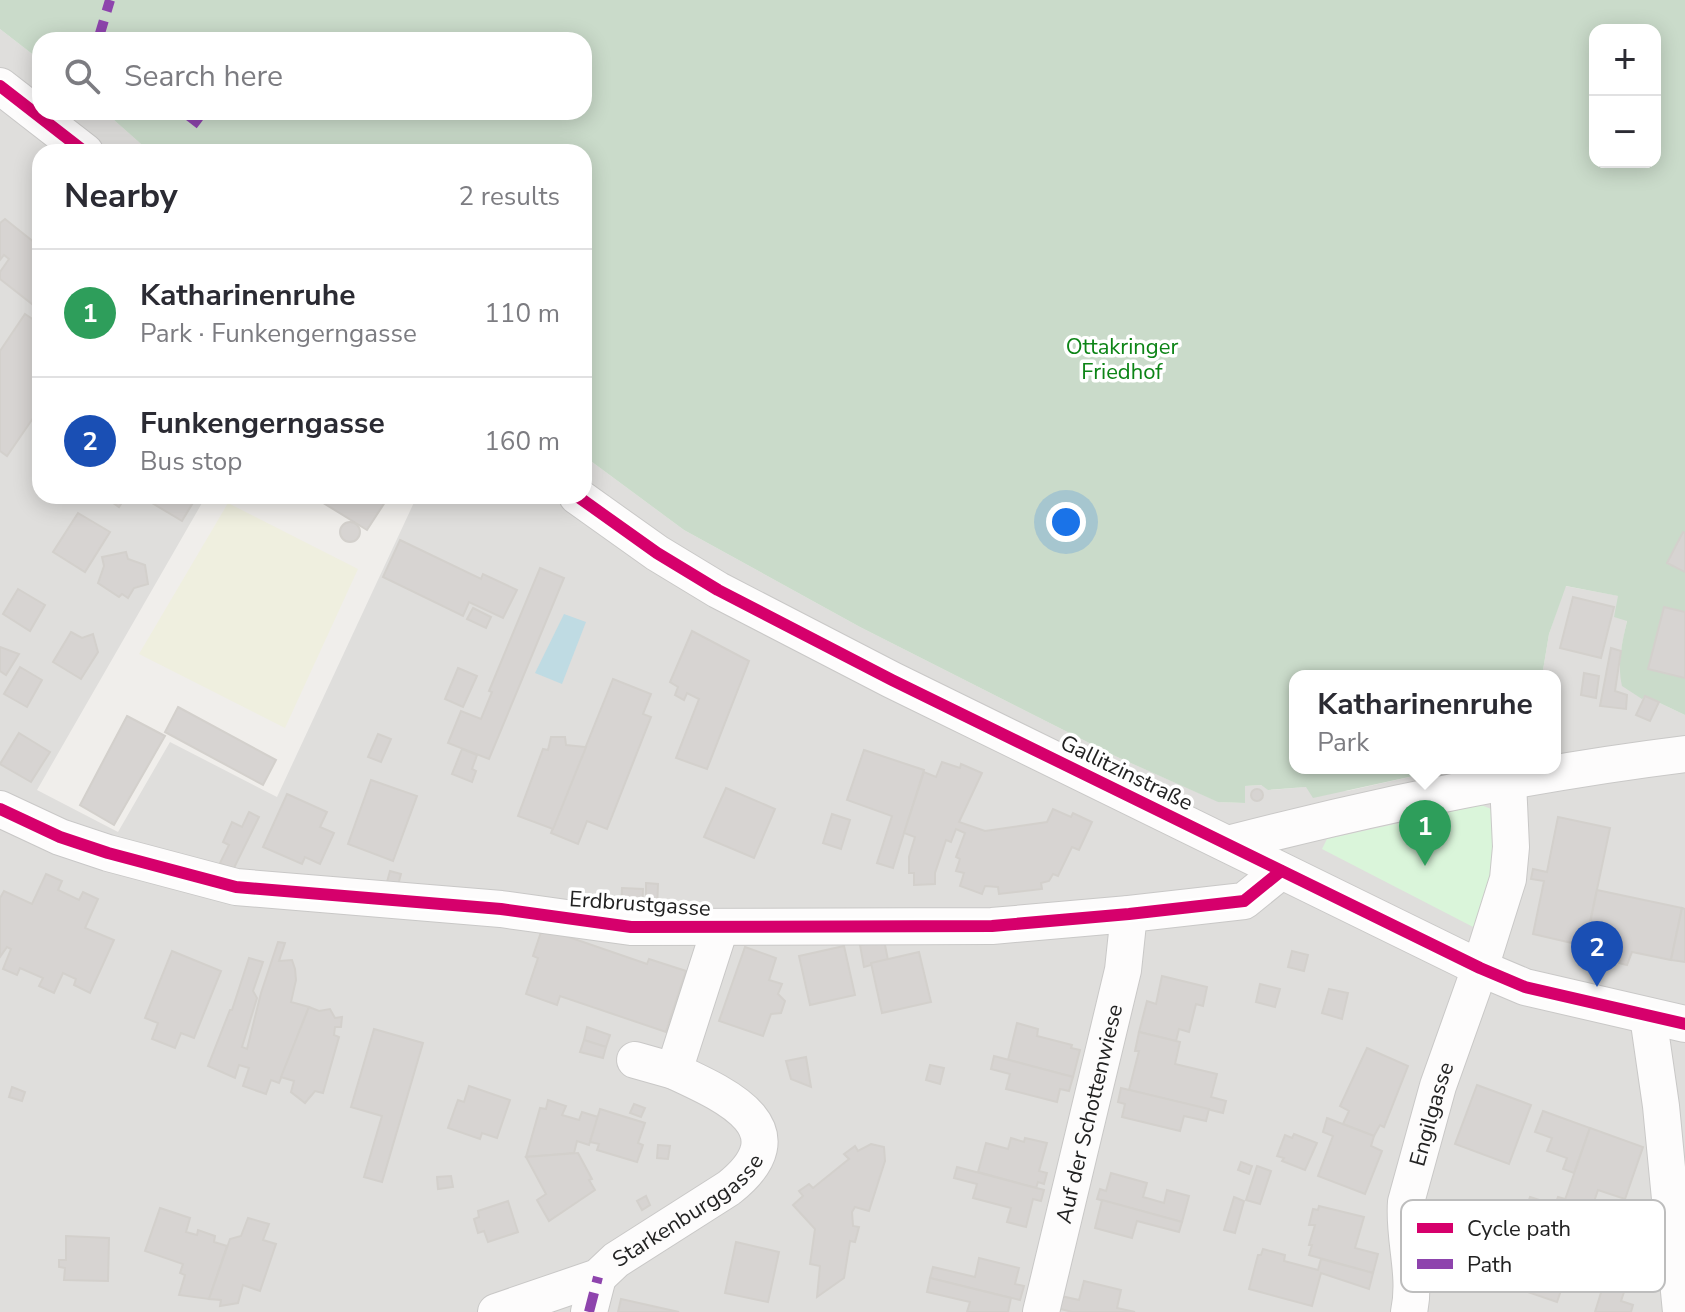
<!DOCTYPE html>
<meta charset="utf-8">
<style>
body{margin:0;font-family:"Nunito Sans",sans-serif;background:#f2f2f3;color:#2b2b33}
.controls{position:absolute;right:24px;top:24px;display:grid;overflow:hidden;border-radius:16px;box-shadow:0 4px 20px #0003}
.controls button{width:72px;height:72px;display:grid;place-items:center;padding:0;border:0;border-bottom:2px solid #e1e1e2;background:#fff;color:#2b2b33;font:40px sans-serif}
.you{position:absolute;left:1066px;top:522px;width:28px;height:28px;margin:-20px;border:6px solid #fff;border-radius:50%;background:#1a73e8;box-shadow:0 0 0 12px #1a73e833}
.badge{display:grid;place-items:center;width:52px;height:52px;border-radius:50%;background:#7c3aed;color:#fff;font-size:26px;font-weight:700}
.pin{position:absolute;translate:-50% -66px;filter:drop-shadow(0 2px 4px #0008)}
.pin::after{content:'';position:absolute;top:42px;width:28px;height:24px;background:inherit;clip-path:polygon(0 0,100% 0,50% 100%)}
.popup{position:absolute;left:1289px;top:670px;width:272px;height:104px;box-sizing:border-box;display:grid;place-content:center;border-radius:16px;background:#fff;filter:drop-shadow(0 2px 6px #0005);font-size:26px;white-space:nowrap;color:#7c7c81}
.popup b{font-size:30px;color:#2b2b33}
.popup::after{content:'';position:absolute;left:50%;top:100%;margin-left:-16px;border:16px solid transparent;border-top-color:#fff}
.list{margin:0;padding:0;list-style:none}
h2{display:flex;justify-content:space-between;align-items:center;height:104px;margin:0;padding:0 32px;font-size:34px}
h2 small{font-size:26px;font-weight:400;color:#7c7c81}
.list li{display:grid;grid-template-columns:52px 1fr auto;gap:24px;align-items:center;box-sizing:border-box;height:128px;padding:0 32px;border-top:2px solid #e1e1e2}
.list b{display:block;font-size:30px;white-space:nowrap}
.list p{margin:0;font-size:26px;white-space:nowrap;color:#7c7c81}
.list em{font-size:26px;font-style:normal;color:#7c7c81}
.icon{flex:none;width:44px;height:44px;fill:none;stroke:currentColor;stroke-width:2;stroke-linecap:round;stroke-linejoin:round}
.map{position:relative;flex:none;width:1685px;height:1312px;overflow:hidden}
.search{position:absolute;background:#fff;box-shadow:0 4px 20px #0003;left:32px;top:32px;width:560px;height:88px;display:flex;align-items:center;gap:20px;box-sizing:border-box;padding:0 28px;border-radius:24px;color:#7c7c81;font-size:30px}
.panel{position:absolute;background:#fff;box-shadow:0 4px 20px #0003;left:32px;top:144px;width:560px;height:360px;border-radius:24px}
.map>svg:first-child{display:block}
</style>
<div class="map">
<svg width="1685" height="1312" viewBox="0 0 1685 1312">
<rect width="100%" height="100%" fill="#f0eeeb"/>
<polygon fill="#dfdedc" points="0,29 40,60 40,112 105,112 150,152 40,152 40,496 206,496 37,790 118,832 170,742 277,797 417,496 584,496 584,456 684,530 860,627 1115,756 1219,802 1244,803 1245,786 1261,785 1269,790 1306,787 1347,791 1450,768 1555,768 1555,676 1542,676 1549,634 1565,586 1619,596 1627,620 1621,651 1645,696 1685,715 1685,1312 0,1312"/>
<polygon fill="#efefdf" points="228,503 358,569 285,728 139,654"/>
<path fill="#cadbca" fill-rule="evenodd" d="M0 0H1685V715L1645 696 1642 699 1622 686C1617 664 1622 643 1627 621L1614 617 1618 596 1566 586 1549 634 1542 676H1295V768H1450L1313 798 1306 787 1268 790 1261 785 1245 786V803L1218 802 1115 756 860 627 684 530 584 456V152H150L105 112H584V40H40V60L0 29ZM1595 30H1655V162H1595Z"/>
<polygon fill="#daf5da" points="1481,805 1494,810 1501,845 1479,930 1322,849 1327,839"/>
<polygon fill="#bfdbe3" points="564,614 586,622 562,684 535,673"/>
<g fill="#d7d4d2" stroke="#d3d0cc" stroke-width="2">
<polygon points="5,219 40,247 40,294 32,304 0,279 0,272 9,259 4,255 0,260 0,223"/>
<polygon points="25,314 40,324 40,408 7,456 0,451 0,351"/>
<polygon points="103,496 126,496 119,507"/>
<polygon points="150,496 197,496 182,521 147,500"/>
<polygon points="312,496 382,496 387,499 367,530"/>
<polygon points="78,513 110,532 85,572 53,552"/>
<circle cx="350" cy="532" r="10"/>
<polygon points="1683,532 1685,533 1685,572 1667,563"/>
<polygon points="400,540 481,579 483,574 517,590 503,618 469,602 463,616 383,577"/>
<polygon points="126,552 128,559 145,565 148,584 134,588 128,598 122,594 119,597 98,583 104,566 102,557"/>
<polygon points="540,568 564,578 489,759 448,743 461,711 481,719 492,692 489,691"/>
<polygon points="18,589 45,605 30,631 3,614"/>
<polygon points="1573,597 1614,607 1601,658 1560,648"/>
<polygon points="1664,607 1685,612 1685,678 1648,669"/>
<polygon points="473,608 491,617 486,628 467,619"/>
<polygon points="692,631 749,661 707,769 676,758 699,699 687,693 684,700 675,695 678,687 670,682"/>
<polygon points="71,632 82,638 93,634 98,652 81,679 53,662"/>
<polygon points="0,647 19,654 6,675 0,671"/>
<polygon points="1611,648 1621,651 1615,691 1627,695 1626,709 1600,706"/>
<polygon points="20,667 42,680 27,707 4,694"/>
<polygon points="458,668 477,676 463,707 445,699"/>
<polygon points="1584,673 1599,676 1596,698 1581,695"/>
<polygon points="613,679 651,694 643,714 651,717 607,829 587,821 578,844 551,833"/>
<polygon points="1645,696 1659,702 1650,721 1636,715"/>
<polygon points="178,707 276,760 263,785 165,732"/>
<polygon points="127,716 165,736 114,825 80,805"/>
<polygon points="19,733 50,752 31,782 0,764"/>
<polygon points="378,734 391,739 381,762 368,757"/>
<polygon points="551,737 565,737 566,745 586,747 553,829 518,816 543,749 548,750"/>
<polygon points="462,749 477,755 472,769 476,771 472,782 452,774"/>
<polygon points="864,750 924,770 893,868 877,863 892,816 847,800"/>
<polygon points="942,762 960,768 961,764 982,773 959,822 985,831 1047,822 1053,809 1071,817 1073,813 1092,822 1079,850 1072,847 1058,876 1053,874 1049,881 1041,883 1042,889 999,894 998,887 985,886 982,894 960,886 964,873 956,871 960,859 956,857 965,833 956,829 951,842 946,840 935,873 935,884 914,885 914,873 909,873 909,857 915,837 904,833 924,772 936,777"/>
<polygon points="371,780 417,796 393,861 348,844"/>
<polygon points="726,788 775,809 754,858 704,837"/>
<circle cx="1257" cy="795" r="6"/>
<polygon points="287,794 327,812 320,827 334,833 320,864 305,857 302,864 263,847"/>
<polygon points="249,812 259,817 233,870 220,863 229,845 223,842 232,822 242,827"/>
<polygon points="832,814 850,820 841,849 823,843"/>
<polygon points="1558,817 1610,828 1585,946 1533,934 1544,881 1531,879 1533,869 1547,872"/>
<polygon points="390,871 401,874 398,885 387,882"/>
<polygon points="46,874 62,881 58,890 79,900 83,892 98,899 85,928 114,940 90,993 74,985 76,979 63,973 54,993 39,986 43,978 20,968 17,975 3,969 11,949 7,947 0,957 0,898 4,891 32,904"/>
<polygon points="646,883 658,884 657,909 646,908"/>
<polygon points="622,888 643,889 642,912 621,911"/>
<polygon points="1597,890 1682,908 1671,960 1632,952 1627,965 1619,963 1622,950 1586,942"/>
<polygon points="1682,908 1685,909 1685,962 1671,960"/>
<polygon points="541,932 557,933 647,964 649,959 686,971 666,1032 560,996 557,1005 526,994 538,958 533,956"/>
<polygon points="884,940 888,960 864,967 860,945"/>
<polygon points="278,942 285,943 279,961 292,960 295,969 296,980 291,1002 309,1007 279,1083 271,1080 266,1094 243,1086 249,1068 239,1065 235,1078 208,1066 230,1010 232,1010 249,958 263,962 253,991 257,998 242,1047 247,1049 261,993"/>
<polygon points="844,946 855,995 810,1005 799,956"/>
<polygon points="745,947 776,958 769,980 782,984 778,994 785,1001 781,1013 771,1014 763,1036 719,1021"/>
<polygon points="172,951 221,971 194,1038 181,1033 175,1048 152,1039 158,1023 145,1018"/>
<polygon points="1292,951 1308,955 1304,971 1288,967"/>
<polygon points="919,952 931,1002 882,1013 871,963"/>
<polygon points="1162,976 1207,987 1203,1006 1196,1004 1189,1032 1179,1029 1176,1041 1139,1032 1147,1001 1156,1004"/>
<polygon points="1260,984 1280,989 1275,1007 1256,1002"/>
<polygon points="1329,989 1348,993 1342,1019 1322,1013"/>
<polygon points="309,1007 319,1011 330,1009 335,1018 342,1017 341,1027 335,1027 334,1035 339,1037 323,1093 315,1091 305,1103 291,1092 294,1081 281,1077"/>
<polygon points="1017,1023 1038,1029 1037,1036 1072,1045 1071,1048 1080,1050 1073,1077 1008,1060"/>
<polygon points="587,1027 610,1035 606,1047 584,1040"/>
<polygon points="374,1029 423,1043 382,1182 364,1177 382,1116 351,1107"/>
<polygon points="1139,1032 1180,1042 1175,1064 1217,1074 1211,1097 1226,1101 1223,1113 1129,1090 1139,1051 1135,1051"/>
<polygon points="584,1040 606,1047 603,1058 580,1052"/>
<polygon points="1367,1048 1408,1066 1384,1127 1380,1125 1374,1136 1343,1124 1349,1111 1340,1106"/>
<polygon points="994,1056 1073,1077 1069,1091 1060,1089 1057,1102 1006,1089 1010,1074 991,1069"/>
<polygon points="806,1057 811,1087 791,1079 786,1061"/>
<polygon points="930,1065 944,1068 940,1084 926,1080"/>
<polygon points="1477,1085 1531,1105 1509,1164 1455,1144"/>
<polygon points="469,1086 510,1100 497,1138 482,1133 480,1139 448,1128 458,1100 464,1102"/>
<polygon points="12,1087 25,1092 22,1101 9,1097"/>
<polygon points="1121,1088 1209,1109 1206,1121 1184,1116 1180,1131 1122,1117 1125,1104 1118,1102"/>
<polygon points="548,1100 566,1106 562,1115 579,1120 582,1112 598,1117 589,1145 577,1141 574,1153 526,1157 540,1108 546,1109"/>
<polygon points="634,1104 645,1108 641,1117 630,1113"/>
<polygon points="600,1109 645,1123 638,1143 643,1145 637,1162 597,1150 599,1144 590,1142"/>
<polygon points="1543,1111 1590,1128 1574,1173 1563,1169 1567,1158 1547,1151 1552,1138 1535,1132"/>
<polygon points="1327,1118 1374,1136 1371,1146 1382,1151 1365,1194 1318,1176 1333,1136 1323,1132"/>
<polygon points="1590,1128 1643,1147 1625,1199 1598,1190 1586,1225 1559,1217"/>
<polygon points="1294,1134 1317,1143 1305,1170 1282,1161 1284,1158 1277,1156 1285,1135 1292,1138"/>
<polygon points="1011,1138 1024,1142 1025,1138 1047,1143 1039,1171 1047,1173 1044,1184 1038,1182 1036,1188 978,1172 986,1143 1008,1149"/>
<polygon points="871,1144 884,1147 885,1161 869,1211 855,1207 852,1212 853,1226 859,1227 855,1242 850,1241 844,1278 817,1297 820,1266 810,1264 815,1229 793,1205 803,1196 799,1191 809,1184 813,1188 849,1159 844,1154 855,1146 858,1151"/>
<polygon points="658,1145 670,1146 668,1159 657,1158"/>
<polygon points="578,1153 592,1179 589,1180 595,1190 549,1221 537,1200 546,1194 526,1157"/>
<polygon points="1241,1162 1252,1166 1249,1174 1238,1170"/>
<polygon points="1257,1166 1271,1171 1260,1204 1246,1200"/>
<polygon points="957,1167 1044,1190 1041,1201 1033,1199 1026,1227 1007,1222 1011,1208 973,1198 977,1184 954,1178"/>
<polygon points="1111,1173 1147,1183 1143,1197 1164,1203 1167,1190 1189,1196 1182,1222 1097,1199 1100,1189 1106,1191"/>
<polygon points="451,1176 453,1187 438,1189 437,1177"/>
<polygon points="646,1196 650,1205 642,1210 637,1201"/>
<polygon points="1234,1197 1244,1201 1235,1233 1224,1230"/>
<polygon points="1530,1197 1555,1205 1558,1197 1565,1199 1550,1244 1523,1235 1529,1219 1523,1217"/>
<polygon points="1102,1200 1182,1222 1179,1232 1137,1221 1132,1238 1095,1228"/>
<polygon points="508,1201 518,1232 488,1242 484,1231 478,1233 474,1219 479,1217 478,1211"/>
<polygon points="1319,1206 1364,1217 1355,1248 1378,1254 1373,1273 1309,1255 1312,1245 1309,1245 1315,1225 1309,1225 1313,1209 1318,1210"/>
<polygon points="160,1208 190,1218 186,1232 197,1235 198,1230 215,1236 214,1242 227,1246 209,1299 179,1295 185,1275 180,1273 183,1264 145,1251"/>
<polygon points="248,1218 269,1224 263,1240 276,1244 260,1291 243,1285 238,1303 220,1306 221,1300 209,1299 230,1239 241,1236"/>
<polygon points="1442,1221 1470,1227 1466,1243 1481,1248 1474,1270 1434,1261"/>
<polygon points="1490,1223 1574,1253 1557,1302 1472,1273"/>
<polygon points="66,1236 109,1238 108,1281 64,1280 65,1268 59,1267 59,1260 66,1260"/>
<polygon points="736,1242 779,1252 768,1302 725,1293"/>
<polygon points="1263,1249 1285,1255 1284,1261 1318,1270 1321,1259 1373,1273 1369,1289 1321,1273 1312,1306 1249,1289 1258,1255 1261,1255"/>
<polygon points="979,1258 1019,1268 1015,1284 1024,1286 1020,1300 930,1278 933,1267 975,1277"/>
<polygon points="1618,1276 1625,1278 1627,1283 1621,1301 1633,1305 1631,1312 1595,1312 1604,1283 1612,1286"/>
<polygon points="930,1278 1011,1298 1008,1312 967,1312 970,1302 927,1292"/>
<polygon points="1084,1281 1121,1290 1117,1308 1135,1312 1072,1312 1057,1308 1061,1296 1079,1300"/>
<polygon points="621,1299 679,1312 618,1312"/>
</g>
<g fill="none" stroke-linecap="round" stroke-linejoin="round">
<g stroke="#c9c8c7" stroke-width="38">
<g id="street">
<polyline points="0,86 85,152"/>
<polyline points="577,496 657,553 718,590 892,680 1480,968 1525,987 1685,1024"/>
<polyline points="0,809 60,837 108,853 236,887 501,909 631,927 992,926 1129,914 1244,901 1281,871"/>
<path d="M1228 844C1378 805 1531 773 1685 754"/>
<polyline points="1648,1016 1661,1106 1681,1312"/>
<polyline points="635,1060 674,1071"/>
<path id="s1" d="M496 1312 598 1277 616 1260 729 1188C803 1129 726 1095 674 1071L720 928"/>
<polyline points="589,1312 598,1277"/>
<path id="s2" d="M1041 1312 1123 970 1129 914"/>
<path id="s3" d="M1409 1312C1417 1274 1403 1239 1406 1202L1438 1086 1480 968 1508 879 1511 847 1508 782"/>
</g>
</g>
<use href="#street" stroke="#fdfcfc" stroke-width="36"/>
<g stroke="#8e44ad" stroke-width="10" stroke-dasharray="20 10" stroke-linecap="butt">
<polyline points="98,40 110,0"/>
<polyline points="184,112 202,126"/>
<polyline points="589,1312 598,1277"/>
</g>
<g stroke="#fff" stroke-width="17">
<g id="cycleway">
<polyline points="0,86 85,152"/>
<polyline points="577,496 657,553 718,590 892,680 1480,968 1525,987 1685,1024"/>
<polyline points="0,809 60,837 108,853 236,887 501,909 631,927 992,926 1129,914 1244,901 1281,871"/>
</g>
</g>
<use href="#cycleway" stroke="#d6006c" stroke-width="12"/>
</g>
<g text-anchor="middle" stroke-width="7" stroke-linejoin="round" paint-order="stroke">
<g font-size="22" fill="#0c8416" stroke="#fff">
<text x="1122" y="354">Ottakringer<tspan x="1122" dy="25">Friedhof</tspan></text>
</g>
<g font-size="22" fill="#222" stroke="#fff">
<text transform="translate(1127 772) rotate(26)" y="8">Gallitzinstraße</text>
<text transform="translate(640 903) rotate(4)" y="8">Erdbrustgasse</text>
<text dy="8" stroke="none"><textPath href="#s2" startOffset="204">Auf der Schottenwiese</textPath></text>
<text dy="8" stroke="none"><textPath href="#s3" startOffset="202">Engilgasse</textPath></text>
<text dy="8" stroke="none"><textPath href="#s1" startOffset="220">Starkenburggasse</textPath></text>
</g>
</g>
<rect x="1401" y="1200" width="264" height="92" rx="12" fill="#fff" stroke="#bdbdbd" stroke-width="2"/>
<rect x="1417" y="1223" width="36" height="10" fill="#d6006c"/>
<rect x="1417" y="1259" width="36" height="10" fill="#8e44ad"/>
<g font-size="22" fill="#222">
<text x="1467" y="1236">Cycle path</text>
<text x="1467" y="1272">Path</text>
</g>
</svg>
<div class="controls">
<button>+</button>
<button>−</button>
</div>
<div class="you"></div>
<div class="pin badge" style="left:1425px;top:866px;background:#2e9e5b">1</div>
<div class="popup"><b>Katharinenruhe</b>Park</div>
<div class="pin badge" style="left:1597px;top:987px;background:#1a4fb4">2</div>
<div class="search"><svg class="icon" aria-label="search" viewBox="0 0 24 24"><circle cx="10" cy="10" r="6"/><path d="M15 15l6 6"/></svg>Search here</div>
<section class="panel">
<h2>Nearby<small>2 results</small></h2>
<ul class="list">
<li><span class="badge" style="background:#2e9e5b">1</span><div><b>Katharinenruhe</b><p>Park · Funkengerngasse</p></div><em>110 m</em></li>
<li><span class="badge" style="background:#1a4fb4">2</span><div><b>Funkengerngasse</b><p>Bus stop</p></div><em>160 m</em></li>
</ul>
</section>
</div>
